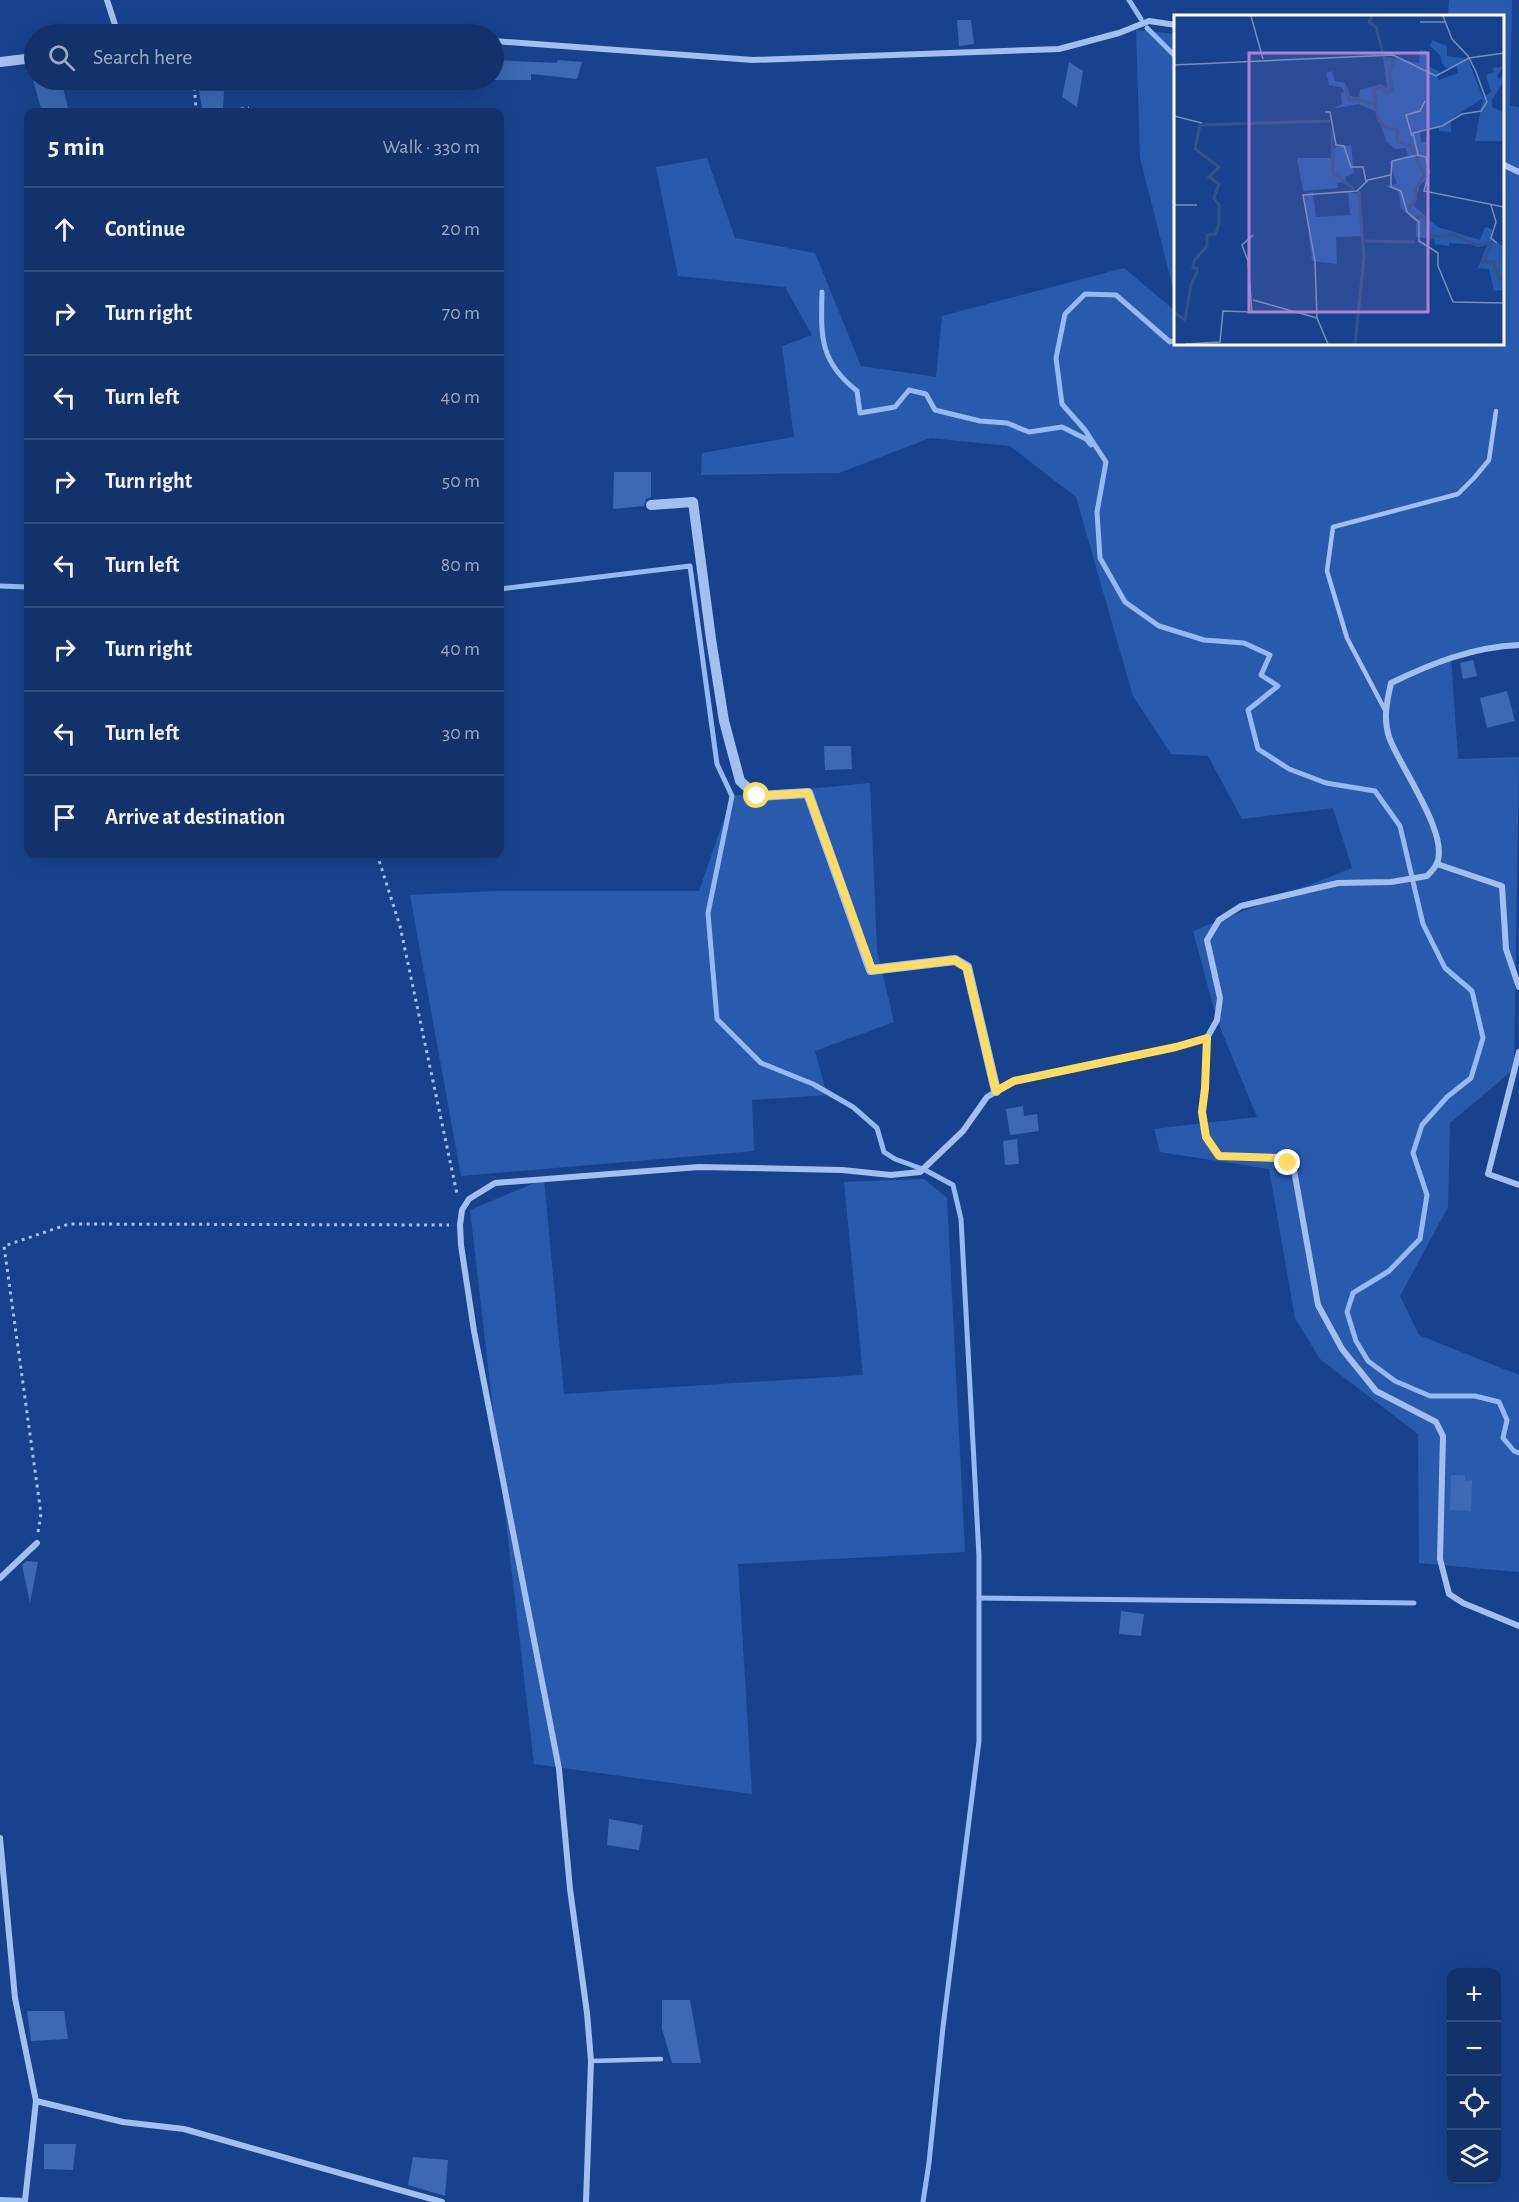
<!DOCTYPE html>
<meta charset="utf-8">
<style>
body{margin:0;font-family:"Alegreya Sans",sans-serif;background:#1a3a70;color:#f1f3f6}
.controls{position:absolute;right:18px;bottom:18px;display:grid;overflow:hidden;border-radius:12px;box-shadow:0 6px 24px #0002}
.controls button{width:54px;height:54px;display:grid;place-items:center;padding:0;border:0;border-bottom:2px solid #304d7e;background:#11326a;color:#f1f3f6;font:30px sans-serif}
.stop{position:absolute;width:18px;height:18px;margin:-14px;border:4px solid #ffdc61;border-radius:50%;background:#fff}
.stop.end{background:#ffdc61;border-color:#fff;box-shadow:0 2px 6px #0008}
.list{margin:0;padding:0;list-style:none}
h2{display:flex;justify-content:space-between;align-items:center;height:78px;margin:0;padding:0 24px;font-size:26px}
h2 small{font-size:20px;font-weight:400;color:#9caac1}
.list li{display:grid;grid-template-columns:39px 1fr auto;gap:18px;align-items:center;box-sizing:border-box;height:84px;padding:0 24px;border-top:2px solid #304d7e}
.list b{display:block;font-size:22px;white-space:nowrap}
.list em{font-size:20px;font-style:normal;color:#9caac1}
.icon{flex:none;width:33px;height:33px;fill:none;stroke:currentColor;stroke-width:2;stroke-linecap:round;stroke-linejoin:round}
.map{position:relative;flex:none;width:1519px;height:2202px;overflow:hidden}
.search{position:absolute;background:#11326a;box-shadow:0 6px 24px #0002;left:24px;top:24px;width:480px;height:66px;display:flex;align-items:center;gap:15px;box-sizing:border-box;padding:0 21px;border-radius:33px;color:#9caac1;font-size:22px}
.panel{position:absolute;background:#11326a;box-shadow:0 6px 24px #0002;left:24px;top:108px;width:480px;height:750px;border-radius:12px}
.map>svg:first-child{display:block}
</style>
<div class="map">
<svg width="1519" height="2202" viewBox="0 0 1519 2202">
<rect width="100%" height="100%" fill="#17438e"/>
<g fill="#295bad">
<polygon points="1449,0 1512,0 1510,106 1519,107 1519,645 1451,657 1458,759 1519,757 1514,1069 1450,1123 1448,1207 1400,1296 1419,1335 1519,1375 1519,1572 1419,1563 1418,1434 1320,1359 1295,1318 1269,1169 1160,1152 1154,1129 1257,1117 1217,1020 1193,931 1352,868 1333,808 1242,819 1208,756 1171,754 1133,696 1076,497 1010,446 930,438 839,473 701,475 702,453 794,437 782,346 812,335 785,287 678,276 656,167 707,158 735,238 815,253 861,366 936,377 942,316 1124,268 1175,311 1176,344 1502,344 1502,16 1448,16"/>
<polygon points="1136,30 1175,34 1175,296 1140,158"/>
<polygon points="870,783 877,950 894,1022 815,1051 827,1095 752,1100 754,1151 461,1176 410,895 497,891 699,891 732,796"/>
<polygon points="544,1179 564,1394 863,1375 844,1182 924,1179 947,1198 965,1552 738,1564 752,1794 534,1764 470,1210"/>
</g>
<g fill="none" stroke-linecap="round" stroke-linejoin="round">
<g stroke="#95baf2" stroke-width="5">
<polyline points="1129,0 1141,19"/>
<polyline points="1147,28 1176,57"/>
<path d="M822 292C821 336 819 361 857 391L860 413 895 407 909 390 926 394 935 410 980 421 1007 423 1029 432 1062 427 1086 439 1091 445"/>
<polyline points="1176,340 1170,342 1116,295 1085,294 1065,314 1056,358 1062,404 1085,430 1106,462 1097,512 1100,558 1125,602 1159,626 1204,640 1244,643 1270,655 1261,675 1278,686 1248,710 1258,749 1289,769 1326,783 1375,791 1400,826 1423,924 1445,968 1472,991 1483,1038 1471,1078 1447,1097 1422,1125 1413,1153 1427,1195 1420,1239 1389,1271 1353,1293 1347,1312 1356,1341 1368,1361 1395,1381 1430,1396 1475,1396 1499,1402 1507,1420 1503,1438 1514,1451 1519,1453"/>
<polyline points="0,586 28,587"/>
<polyline points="500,589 690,566 717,764 732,796 708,913 717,1019 761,1063 813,1084 853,1107 877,1128 884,1152 895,1159 925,1170 953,1185 961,1219 979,1556 979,1741 943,2027 929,2163 923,2202"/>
<polyline points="979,1598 1414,1603"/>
</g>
</g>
<g fill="#3b69b5">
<polygon points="957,20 971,20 974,44 959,46"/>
<polygon points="494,60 557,63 558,60 582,62 577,79 531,74 531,80 494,80"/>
<polygon points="1069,62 1083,71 1077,107 1062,97"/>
<polygon points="33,80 61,80 68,108 42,112"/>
<polygon points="199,91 224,91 223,108 202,108"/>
<polygon points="614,472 651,472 651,497 646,499 644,506 613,509"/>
<polygon points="1473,660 1477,676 1463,679 1460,663"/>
<polygon points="1507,691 1515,721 1487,728 1480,698"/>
<polygon points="824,746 851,746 852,769 825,770"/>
<polygon points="1023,1106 1024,1116 1037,1114 1039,1131 1010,1135 1006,1109"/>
<polygon points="1017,1139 1019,1164 1005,1165 1003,1141"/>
<polygon points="1451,1475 1465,1475 1465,1481 1472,1480 1471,1511 1450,1510"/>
<polygon points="26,1561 38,1562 30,1603 22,1565"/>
<polygon points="1121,1611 1144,1614 1141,1636 1119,1634"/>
<polygon points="609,1819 643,1825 639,1850 607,1845"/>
<polygon points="662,2000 690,2000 701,2063 672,2063 662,2029"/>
<polygon points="27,2011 64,2011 68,2039 31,2041"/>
<polygon points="44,2144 76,2144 73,2170 44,2169"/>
<polygon points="413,2157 448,2160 445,2196 408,2185"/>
</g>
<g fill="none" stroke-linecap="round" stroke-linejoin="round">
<g stroke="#a2c0ef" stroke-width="3" stroke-dasharray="3 4.5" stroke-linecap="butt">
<polyline points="194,80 196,110 227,111 249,108"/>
<polyline points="377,854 400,926 457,1194"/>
<polyline points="38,1532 41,1514 4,1246 69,1224 449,1225"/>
</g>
<g stroke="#a2c0ef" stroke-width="4.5">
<polyline points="1385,710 1347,638 1327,571 1333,527 1458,494 1474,478 1489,460 1496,411"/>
<polyline points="591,2061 661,2059"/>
</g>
<g stroke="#a2c0ef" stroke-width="6">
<polyline points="107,0 118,34"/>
<polyline points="494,41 753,60 1059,49 1119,33 1149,21 1176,25"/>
<polyline points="1502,164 1519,172"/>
<polyline points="1437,864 1502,886 1506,949 1519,987"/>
<polyline points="1207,1038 1205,1088 1202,1112 1206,1137 1219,1156 1280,1158 1294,1170 1318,1305 1342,1349 1376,1391 1436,1422 1443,1436 1440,1559 1449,1594 1463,1603 1519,1626"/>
<polyline points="1519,1052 1488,1174 1519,1185"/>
<polyline points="0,1578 37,1543"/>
<polyline points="0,1838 15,1998 36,2101 25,2201 0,2200"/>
<polyline points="36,2101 123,2122 184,2129 442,2202"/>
<path d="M586 2202 591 2061 587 2013 570 1889 559 1769 474 1331 461 1245 460 1225 462 1210 469 1199 495 1183 699 1167 842 1170 891 1175 920 1172 963 1131 987 1097 1014 1081 1176 1047 1207 1038 1217 1020 1220 998 1207 940 1219 920 1241 906 1338 883 1391 882 1427 876C1430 873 1434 869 1436 865 1452 837 1399 766 1389 737 1383 718 1387 701 1391 683 1432 663 1473 647 1519 645"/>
</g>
<g stroke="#a2c0ef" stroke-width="10">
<polyline points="0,62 34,58"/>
<polyline points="651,505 693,502 711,639 724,721 740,781 757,796 808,793 871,970 955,960 967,967 996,1091"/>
</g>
</g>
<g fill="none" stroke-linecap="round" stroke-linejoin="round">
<polyline stroke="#ffdc61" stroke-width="8" points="757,796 808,793 872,970 955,960 967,968 996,1091 1014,1081 1176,1047 1207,1038 1205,1088 1202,1112 1206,1137 1219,1156 1280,1158 1288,1163"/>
</g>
<g transform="translate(1174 15)">
<rect width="330" height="330" fill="#17438e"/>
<path d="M258 25 273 31V41L294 44 309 83 317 77 312 60 320 57 319 53 330 51 323 61 325 64 330 60V66L318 84V92L330 98V126H301L309 83 277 104V117L265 116V113L246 115 247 127H254L253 164 246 170 240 191 264 212 306 225 311 212 318 214 317 223 330 232V275L320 276 315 254 304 253 313 230 275 228V231L261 229 260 224 242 222V207L227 193 224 176 211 171 223 169 215 147 234 140 232 133 221 134 213 127 201 96 184 89 157 94 168 89 167 79 170 77 167 72 155 70 152 58 158 56 161 66 171 68 176 81 185 82 186 75 207 69 213 74 209 41 245 48 246 35 253 36V50L266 57 263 62 265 65 284 58 283 52 272 53 268 48 266 40 256 31ZM177 130 180 158 171 162 172 167 163 168 164 173 129 176 123 143H157L161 132ZM139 177 142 202 176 200 174 177 186 179 188 221 162 222 163 249 138 246 130 180Z" fill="#295bad"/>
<path fill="none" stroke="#32528a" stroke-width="3" d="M198 1 195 7 202 12 209 39M211 43 220 45 216 58 218 75 213 78 206 73 200 75 204 104 211 112 224 115 223 126 237 131 250 160 241 174 242 184 234 194M172 72 176 86 182 84 202 89M158 116 159 158 180 174M241 201 251 203 257 222 280 220 304 231 318 227 310 247H320L325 263 330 265M191 226 241 227M0 297 11 305 17 269 23 258V253H19L20 246 33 231V220L42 219 45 208V190L40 183 45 169 35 162 45 152 21 134 26 110 156 106M181 329 190 243 185 176"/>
<path fill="none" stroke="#748ebb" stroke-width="1.5" d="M77 1 89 44M246 7H271M0 50 219 40 262 61 295 43 330 38M151 97H156L162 130 170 131 177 152H189L192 166M0 101 28 108M238 121 232 100 246 96 251 86M244 140 252 142 255 157 250 176 330 192M217 160V172L227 176 233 197 245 207V226L264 238V251L279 287 330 288M0 190H23M317 190 322 207 317 223 323 228M79 285 143 303M11 329 46 327 49 296 78 297 74 246 68 230 79 220M154 329 143 303 141 246 129 180 183 176 194 165 217 160 218 146 244 140 239 118 268 111 288 99 307 96 313 87 302 57 294 41 278 24 269 1"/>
<path fill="#b080d9" fill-opacity="0.15" stroke="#b080d9" stroke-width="3" d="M75 38H254V297H75Z"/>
<rect width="330" height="330" fill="none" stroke="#fff" stroke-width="3"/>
</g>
</svg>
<div class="controls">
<button>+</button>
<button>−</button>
<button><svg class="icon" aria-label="locate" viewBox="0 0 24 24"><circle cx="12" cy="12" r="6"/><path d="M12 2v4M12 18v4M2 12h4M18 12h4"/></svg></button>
<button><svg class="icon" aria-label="layers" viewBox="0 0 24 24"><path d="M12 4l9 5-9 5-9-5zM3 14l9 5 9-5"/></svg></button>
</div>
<div class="stop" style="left:757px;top:796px"></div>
<div class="stop end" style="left:1288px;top:1163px"></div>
<div class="search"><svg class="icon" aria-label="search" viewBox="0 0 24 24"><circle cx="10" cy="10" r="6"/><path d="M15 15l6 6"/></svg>Search here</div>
<section class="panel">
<h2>5 min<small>Walk · 330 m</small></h2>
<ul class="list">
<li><svg class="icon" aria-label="ahead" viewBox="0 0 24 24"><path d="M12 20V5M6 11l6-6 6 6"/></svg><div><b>Continue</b></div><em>20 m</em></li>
<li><svg class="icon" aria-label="right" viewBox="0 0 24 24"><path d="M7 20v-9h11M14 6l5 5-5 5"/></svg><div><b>Turn right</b></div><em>70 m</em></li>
<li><svg class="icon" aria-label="left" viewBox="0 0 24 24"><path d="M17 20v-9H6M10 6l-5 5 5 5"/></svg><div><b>Turn left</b></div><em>40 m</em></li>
<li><svg class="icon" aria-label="right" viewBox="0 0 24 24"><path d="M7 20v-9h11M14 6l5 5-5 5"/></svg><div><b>Turn right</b></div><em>50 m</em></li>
<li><svg class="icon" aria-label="left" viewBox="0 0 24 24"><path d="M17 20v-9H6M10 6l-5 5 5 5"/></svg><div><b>Turn left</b></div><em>80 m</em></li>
<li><svg class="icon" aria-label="right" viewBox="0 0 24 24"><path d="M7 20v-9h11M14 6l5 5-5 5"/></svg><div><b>Turn right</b></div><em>40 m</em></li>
<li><svg class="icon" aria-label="left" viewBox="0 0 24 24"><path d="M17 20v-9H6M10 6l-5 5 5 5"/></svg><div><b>Turn left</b></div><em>30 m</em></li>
<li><svg class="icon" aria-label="arrive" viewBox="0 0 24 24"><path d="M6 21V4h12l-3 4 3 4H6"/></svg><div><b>Arrive at destination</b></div></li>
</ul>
</section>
</div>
